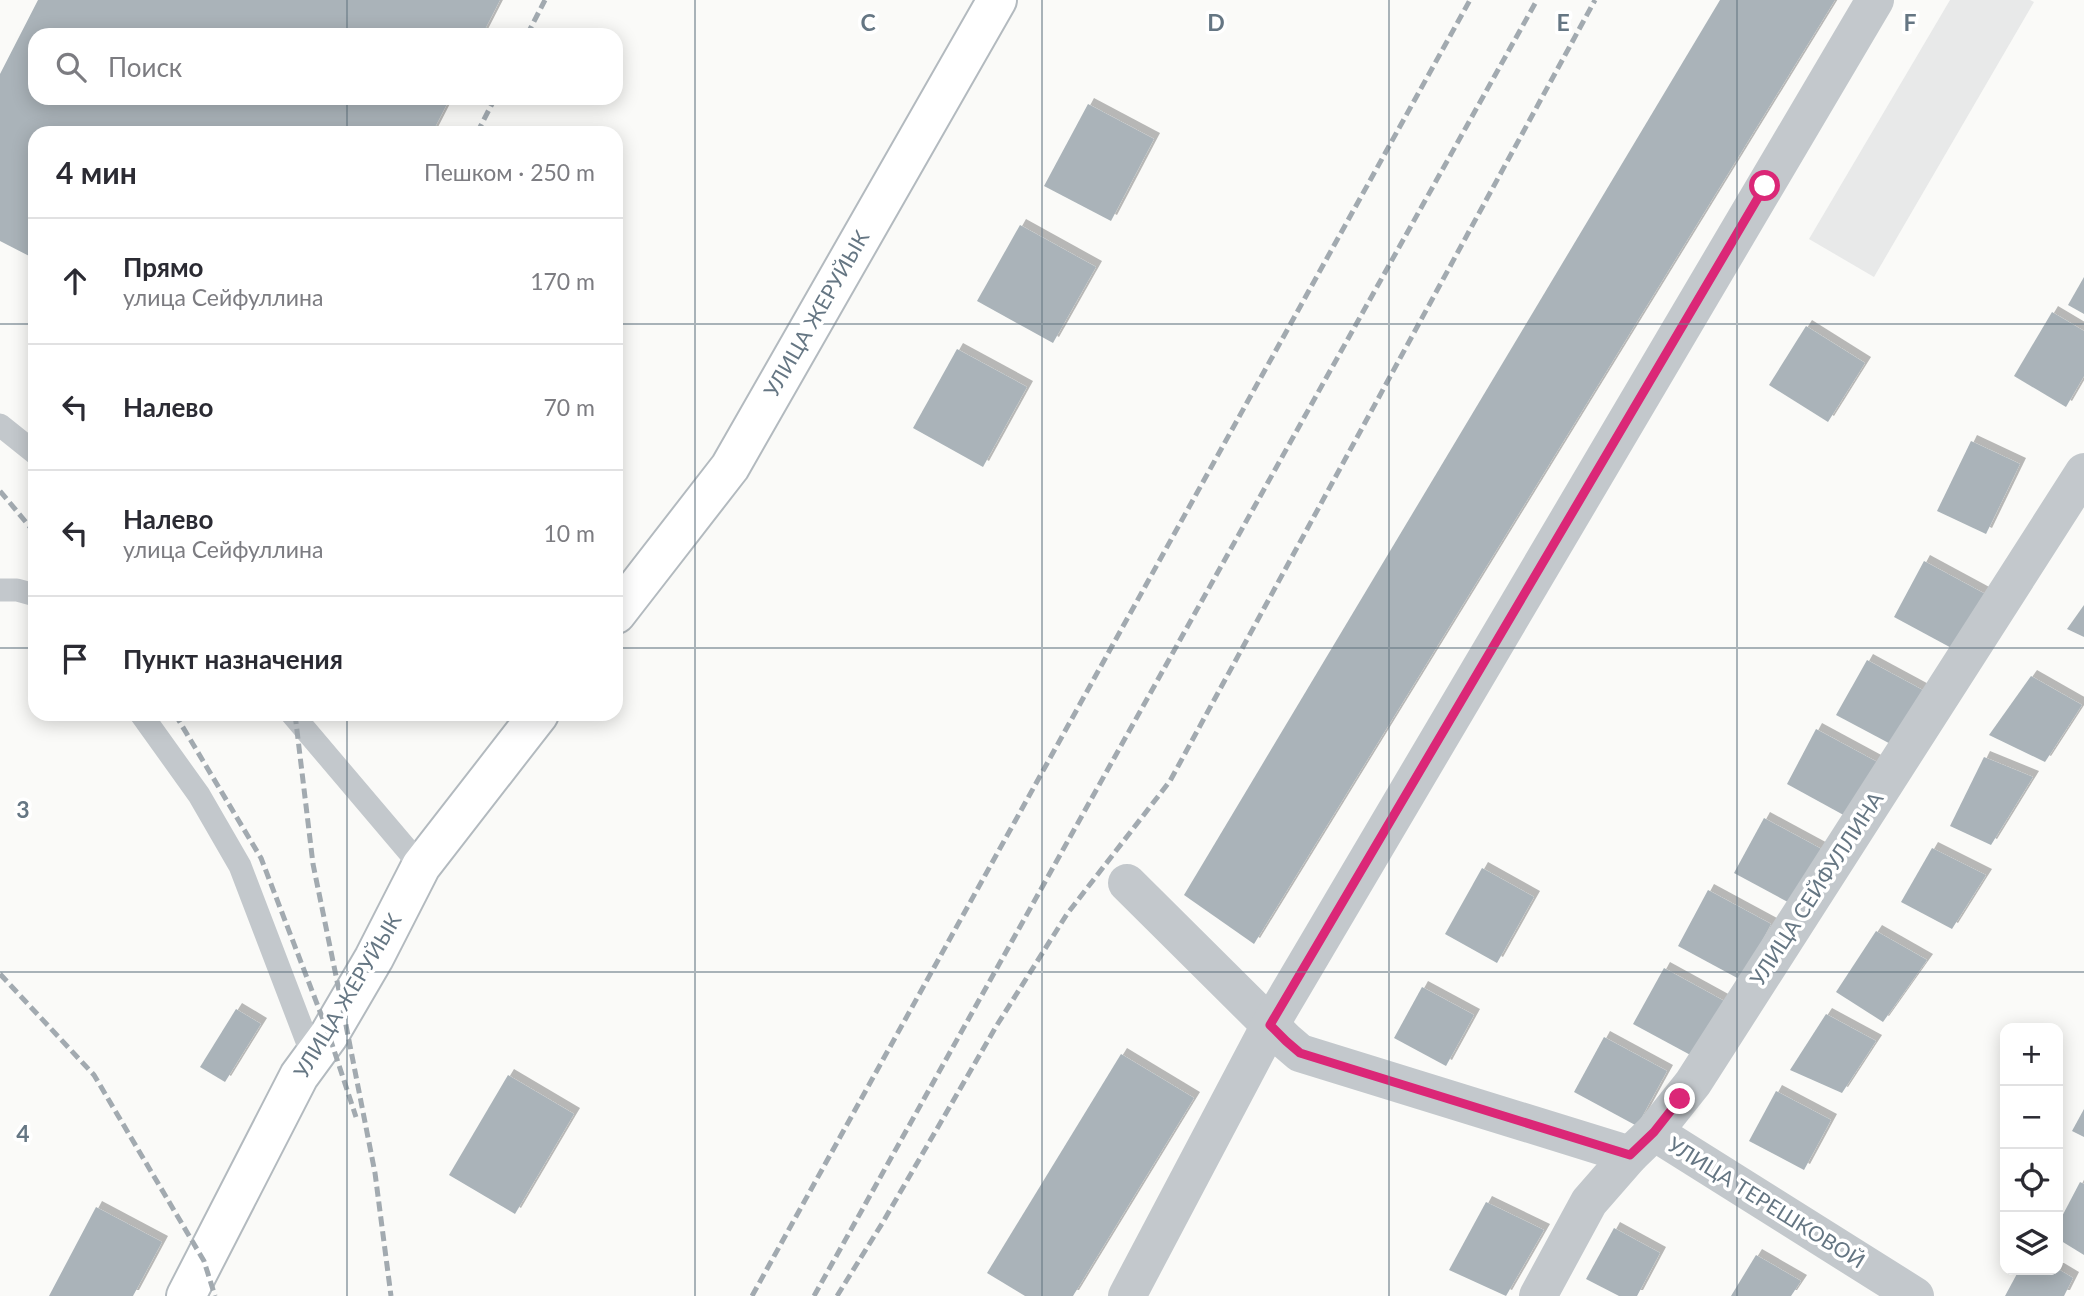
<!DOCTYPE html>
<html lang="ru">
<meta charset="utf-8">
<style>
body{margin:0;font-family:Lato,sans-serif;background:#f2f2f3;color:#2b2b33}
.controls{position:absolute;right:21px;bottom:21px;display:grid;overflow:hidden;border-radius:14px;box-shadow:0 4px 18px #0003}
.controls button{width:63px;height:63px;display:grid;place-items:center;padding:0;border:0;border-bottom:2px solid #e1e1e2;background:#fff;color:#2b2b33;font:35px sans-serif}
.stop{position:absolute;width:21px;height:21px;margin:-16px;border:5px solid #db2777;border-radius:50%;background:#fff}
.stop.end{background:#db2777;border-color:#fff;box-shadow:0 2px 7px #0008}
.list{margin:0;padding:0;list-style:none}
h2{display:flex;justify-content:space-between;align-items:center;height:91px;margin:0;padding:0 28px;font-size:30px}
h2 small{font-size:23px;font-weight:400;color:#7c7c81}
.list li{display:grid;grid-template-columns:46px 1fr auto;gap:21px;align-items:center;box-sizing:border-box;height:126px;padding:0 28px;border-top:2px solid #e1e1e2}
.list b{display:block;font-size:26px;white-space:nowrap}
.list p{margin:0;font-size:23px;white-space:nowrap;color:#7c7c81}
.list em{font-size:23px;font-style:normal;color:#7c7c81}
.icon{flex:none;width:38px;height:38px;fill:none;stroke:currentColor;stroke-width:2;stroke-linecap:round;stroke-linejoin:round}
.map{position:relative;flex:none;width:2084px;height:1296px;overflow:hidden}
.search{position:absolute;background:#fff;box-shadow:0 4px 18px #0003;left:28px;top:28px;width:595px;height:77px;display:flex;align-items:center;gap:18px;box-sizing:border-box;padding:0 24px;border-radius:21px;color:#7c7c81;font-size:26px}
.panel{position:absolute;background:#fff;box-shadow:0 4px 18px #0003;left:28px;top:126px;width:595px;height:595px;border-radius:21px}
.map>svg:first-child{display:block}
</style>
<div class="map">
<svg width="2084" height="1296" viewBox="0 0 2084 1296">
<defs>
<filter id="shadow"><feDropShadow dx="6" dy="-6" stdDeviation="0" flood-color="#0004"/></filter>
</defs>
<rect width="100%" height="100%" fill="#fafaf8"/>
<polygon fill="#e8e9e9" points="1950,0 2030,0 2034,2 1874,277 1809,239"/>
<g fill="#aab3b9" filter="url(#shadow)">
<polygon points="38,0 500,0 482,35 35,35 35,98 450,98 432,133 35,133 35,259 0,241 0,74"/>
<polygon points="1720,0 1835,0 1254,944 1184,895"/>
<polygon points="1088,104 1154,139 1111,221 1044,186"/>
<polygon points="1020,225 1096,267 1053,343 977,301"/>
<polygon points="2084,277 2084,314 2068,305"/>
<polygon points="2052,312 2084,331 2084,376 2066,407 2014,376"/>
<polygon points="1806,326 1865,363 1828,422 1769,385"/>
<polygon points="957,349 1027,387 983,467 913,428"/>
<polygon points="1971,441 2020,464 1986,534 1937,511"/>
<polygon points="1924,561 1987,595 1957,651 1894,617"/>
<polygon points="2084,605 2084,637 2067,629"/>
<polygon points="1867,660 1930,694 1900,749 1836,715"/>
<polygon points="2031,676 2082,705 2045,762 1989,735"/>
<polygon points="1816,729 1879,763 1849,818 1787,784"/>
<polygon points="1984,757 2033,777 1991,845 1950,826"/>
<polygon points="1764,818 1827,852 1797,907 1734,873"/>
<polygon points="1932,848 1986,875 1952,929 1901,902"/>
<polygon points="1482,868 1534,897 1497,963 1445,934"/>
<polygon points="1708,890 1771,924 1741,980 1678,946"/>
<polygon points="1876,931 1927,960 1883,1022 1836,992"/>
<polygon points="1664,968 1726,1002 1696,1058 1633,1024"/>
<polygon points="1422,987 1474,1015 1446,1066 1394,1038"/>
<polygon points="236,1009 261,1024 225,1082 200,1067"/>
<polygon points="1826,1014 1876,1041 1842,1093 1790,1070"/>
<polygon points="1604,1037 1667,1071 1637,1126 1574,1092"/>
<polygon points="1121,1054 1194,1098 1073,1296 1025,1296 987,1273"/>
<polygon points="508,1075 574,1114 515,1214 449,1175"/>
<polygon points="1776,1091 1831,1120 1804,1170 1749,1141"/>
<polygon points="2084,1109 2084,1137 2072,1131"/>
<polygon points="2080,1182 2084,1184 2084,1255 2058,1239 2058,1224"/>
<polygon points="1486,1202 1544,1230 1506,1296 1449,1270"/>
<polygon points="96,1207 162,1242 133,1296 49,1296"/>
<polygon points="1614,1228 1660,1253 1637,1296 1619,1296 1586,1279"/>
<polygon points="1756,1255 1801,1281 1791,1296 1731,1296"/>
<polygon points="2058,1269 2073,1278 2064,1296 2005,1296 2019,1270"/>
</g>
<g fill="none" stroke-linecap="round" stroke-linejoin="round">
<g stroke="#b3babf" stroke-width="42">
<g id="secondary">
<polyline points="616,614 730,467 997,0"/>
<polyline points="186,1296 299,1076 329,1035 374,958 421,866 539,714"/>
</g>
</g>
<g stroke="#c3c8cc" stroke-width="23">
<polyline points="0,425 35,453"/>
<polyline points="0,590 17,590 35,595"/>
<polyline points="141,714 199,795 240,866 313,1057"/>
<polyline points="292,714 421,866"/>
</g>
<g stroke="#c3c8cc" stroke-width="38">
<polyline points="1127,883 1286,1041 1300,1053 1630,1155"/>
<polyline points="1654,1132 1915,1296"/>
<polyline points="1127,1296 1270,1025 1875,0"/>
<polyline points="1538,1296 1589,1202 1630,1155 1654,1132 1693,1083 2084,472"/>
</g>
<use href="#secondary" stroke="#fff" stroke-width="38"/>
<g stroke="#a2aab0" stroke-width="5" stroke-dasharray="10 5" stroke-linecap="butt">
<polyline points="527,35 545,0"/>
<polyline points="477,133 495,98"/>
<polyline points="0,491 35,533"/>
<polyline points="175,714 261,858 329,1035 356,1117"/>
<polyline points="295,714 313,864 343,1010 375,1173 391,1296"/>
<polyline points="0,974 94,1075 204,1261 215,1296"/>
<polyline points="752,1296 1470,0"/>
<polyline points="814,1296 1537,0"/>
<polyline points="837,1296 883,1222 997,1025 1067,914 1170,781 1595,0"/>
</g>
</g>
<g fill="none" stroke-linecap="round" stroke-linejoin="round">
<polyline stroke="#db2777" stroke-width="9" points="1680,1099 1654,1132 1630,1155 1300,1053 1286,1041 1270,1025 1765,186"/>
</g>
<path fill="none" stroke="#657683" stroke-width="2" stroke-opacity="0.55" d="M347 0V35M695 0V1296M1042 0V1296M1389 0V1296M1737 0V1296M347 98V133M0 324H35M616 324H2084M0 648H35M616 648H2084M347 714V1296M0 972H2084"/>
<g text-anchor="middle" stroke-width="7" stroke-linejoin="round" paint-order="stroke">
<g font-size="21" fill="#657683" stroke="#fff">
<text transform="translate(817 314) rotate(-60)" y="7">УЛИЦА ЖЕРУЙЫК</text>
<text transform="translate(1817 889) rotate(-57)" y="7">УЛИЦА СЕЙФУЛЛИНА</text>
<text transform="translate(348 996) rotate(-59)" y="7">УЛИЦА ЖЕРУЙЫК</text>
<text transform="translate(1766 1203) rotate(32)" y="7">УЛИЦА ТЕРЕШКОВОЙ</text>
</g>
</g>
<g font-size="23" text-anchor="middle" font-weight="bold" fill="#657683" stroke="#fff" stroke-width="7" stroke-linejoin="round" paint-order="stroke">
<text x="868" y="31">C</text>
<text x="1216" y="31">D</text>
<text x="1563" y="31">E</text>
<text x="1910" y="31">F</text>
<text x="23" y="818">3</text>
<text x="23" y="1142">4</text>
</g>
</svg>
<div class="controls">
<button>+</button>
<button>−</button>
<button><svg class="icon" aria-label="locate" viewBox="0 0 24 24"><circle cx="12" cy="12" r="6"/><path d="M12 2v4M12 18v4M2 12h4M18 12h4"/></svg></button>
<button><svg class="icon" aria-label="layers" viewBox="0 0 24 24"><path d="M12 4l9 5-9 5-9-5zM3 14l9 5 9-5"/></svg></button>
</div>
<div class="stop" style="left:1765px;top:186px"></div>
<div class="stop end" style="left:1680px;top:1099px"></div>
<div class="search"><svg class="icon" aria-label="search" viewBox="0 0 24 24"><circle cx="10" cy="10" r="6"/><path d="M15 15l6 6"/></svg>Поиск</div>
<section class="panel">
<h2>4 мин<small>Пешком · 250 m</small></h2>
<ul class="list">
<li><svg class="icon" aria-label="ahead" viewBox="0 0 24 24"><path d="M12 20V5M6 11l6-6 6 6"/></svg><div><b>Прямо</b><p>улица Сейфуллина</p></div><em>170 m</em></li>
<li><svg class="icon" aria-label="left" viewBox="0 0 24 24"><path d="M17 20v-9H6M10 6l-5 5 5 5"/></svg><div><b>Налево</b></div><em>70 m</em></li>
<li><svg class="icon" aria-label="left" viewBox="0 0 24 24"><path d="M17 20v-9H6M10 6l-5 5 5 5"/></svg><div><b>Налево</b><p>улица Сейфуллина</p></div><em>10 m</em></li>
<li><svg class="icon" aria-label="arrive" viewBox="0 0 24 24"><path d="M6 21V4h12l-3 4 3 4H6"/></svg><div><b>Пункт назначения</b></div></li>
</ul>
</section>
</div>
